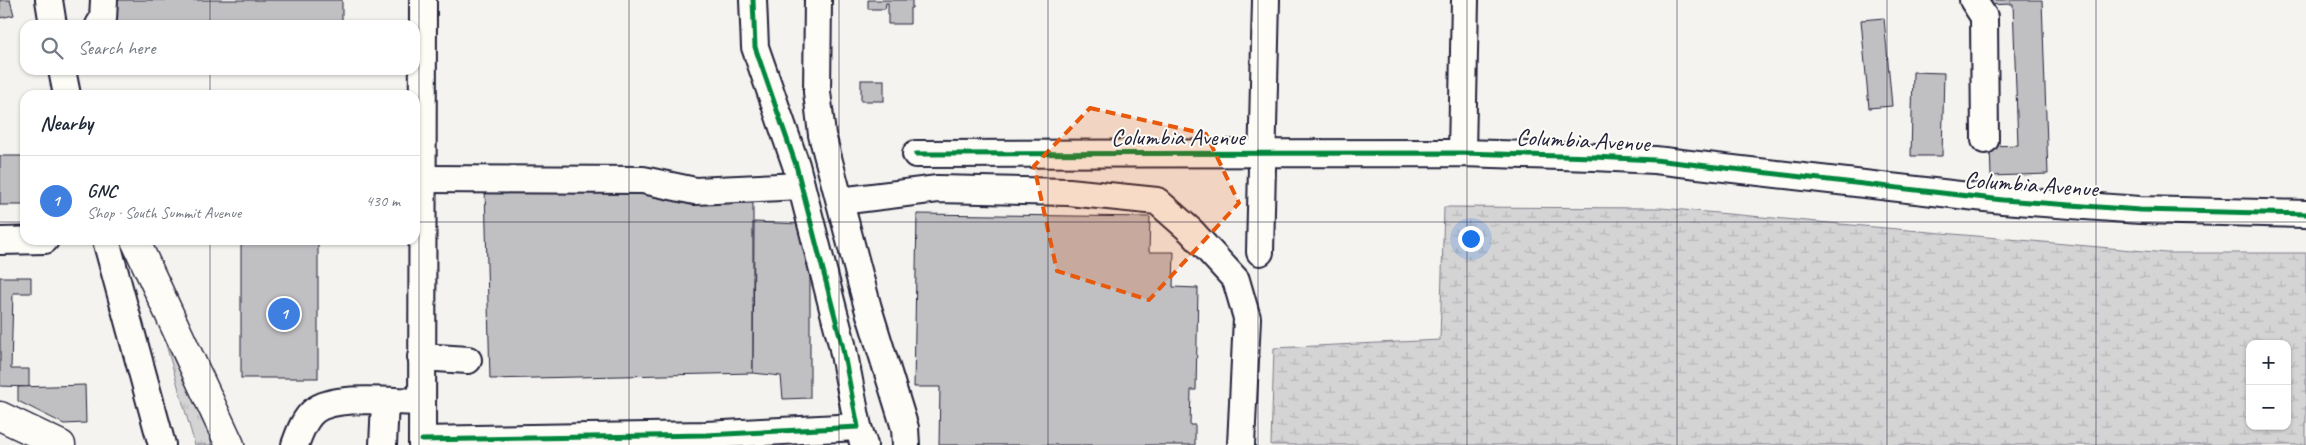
<!DOCTYPE html>
<meta charset="utf-8">
<style>
body{margin:0;font-family:Caveat,sans-serif;background:#f6f6f7;color:#1f2937}
.controls{position:absolute;right:15px;bottom:15px;display:grid;overflow:hidden;border-radius:10px;box-shadow:0 1px 4px #0004}
.controls button{width:45px;height:45px;display:grid;place-items:center;padding:0;border:0;border-bottom:1px solid #e0e1e3;background:#fff;color:#1f2937;font:25px sans-serif}
.you{position:absolute;left:1470px;top:238px;width:18px;height:18px;margin:-12px;border:4px solid #fff;border-radius:50%;background:#1a73e8;box-shadow:0 0 0 8px #1a73e833}
.badge{display:grid;place-items:center;width:32px;height:32px;border-radius:50%;background:#1f6fb2;color:#fff;font-size:16px;font-weight:700}
.pin{position:absolute;translate:-50% -50%;border:2px solid #fff;box-shadow:0 1px 5px #0006}
.list{margin:0;padding:0;list-style:none}
h2{display:flex;justify-content:space-between;align-items:center;height:65px;margin:0;padding:0 20px;font-size:21px}
h2 small{font-size:16px;font-weight:400;color:#747a83}
.list li{display:grid;grid-template-columns:32px 1fr auto;gap:15px;align-items:center;box-sizing:border-box;height:90px;padding:0 20px;border-top:1px solid #e0e1e3}
.list b{display:block;font-size:19px;white-space:nowrap}
.list p{margin:0;font-size:16px;white-space:nowrap;color:#747a83}
.list em{font-size:16px;font-style:normal;color:#747a83}
.icon{flex:none;width:28px;height:28px;fill:none;stroke:currentColor;stroke-width:2;stroke-linecap:round;stroke-linejoin:round}
.map{position:relative;flex:none;width:2306px;height:445px;overflow:hidden}
.search{position:absolute;background:#fff;box-shadow:0 1px 4px #0004;left:20px;top:20px;width:400px;height:55px;display:flex;align-items:center;gap:12px;box-sizing:border-box;padding:0 18px;border-radius:15px;color:#747a83;font-size:19px}
.panel{position:absolute;background:#fff;box-shadow:0 1px 4px #0004;left:20px;top:90px;width:400px;height:155px;border-radius:15px}
.map>svg:first-child{display:block}
</style>
<div class="map">
<svg width="2306" height="445" viewBox="0 0 2306 445">
<defs>
<pattern id="grass-tufts" width="24" height="20" patternUnits="userSpaceOnUse" patternTransform="scale(1.25)"><rect width="24" height="20" fill="#d5d4d5"/><path d="M3 7l-1-3M5 7V3M7 7l1-3M15 17l-1-3M17 17v-4M19 17l1-3" fill="none" stroke="#b7b6b8"/></pattern>
<pattern id="wetland-marsh" width="20" height="14" patternUnits="userSpaceOnUse" patternTransform="scale(1.25)"><rect width="20" height="14" fill="#d5d4d5"/><path d="M1 5h8M5 5V1M11 12h8M15 12V8" fill="none" stroke="#b7b6b8"/></pattern>
</defs>
<rect width="100%" height="100%" fill="#f4f3ef"/>
<filter id="ink" filterUnits="userSpaceOnUse"><feTurbulence type="fractalNoise" baseFrequency=".02" numOctaves="2"/><feDisplacementMap in="SourceGraphic" scale="10" xChannelSelector="R" yChannelSelector="G"/><feConvolveMatrix kernelMatrix="1 2 1 2 8 2 1 2 1" color-interpolation-filters="sRGB"/></filter>
<g filter="url(#ink)">
<polygon fill="url(#grass-tufts)" stroke="#7c7b88" points="165,341 215,445 195,445"/>
<path fill="url(#wetland-marsh)" stroke="#7c7b88" fill-rule="evenodd" d="M1444 207 1661 208 2166 253H2306V445H1271L1274 348 1440 340ZM2250 344H2287V426H2250Z"/>
<g fill="#c0bfc2" stroke="#22223b">
<polygon points="0,0 10,0 14,15 0,18"/>
<rect x="115" y="0" width="227" height="25"/>
<polygon points="868,0 912,0 912,8 910,8 910,24 888,24 888,3 886,3 885,9 868,9"/>
<polygon points="1985,0 2042,0 2048,174 1991,176 1990,146 2018,145 2013,4 1986,5"/>
<polygon points="1884,18 1892,106 1869,108 1861,20"/>
<polygon points="1913,72 1944,73 1942,156 1911,156"/>
<rect x="861" y="80" width="23" height="21"/>
<rect x="0" y="156" width="25" height="49"/>
<polygon points="485,189 630,193 709,202 753,203 753,373 490,379"/>
<polygon points="917,214 1150,217 1149,252 1174,252 1173,287 1198,288 1196,390 1191,390 1190,425 1195,425 1195,445 939,445 940,387 914,387"/>
<polygon points="754,222 799,224 810,256 810,398 783,399 781,376 753,373"/>
<rect x="241" y="240" width="77" height="138"/>
<polygon points="0,277 31,277 31,293 13,293 11,369 29,369 29,387 0,386"/>
<polygon points="85,385 86,423 64,424 18,401 18,387"/>
</g>
<g fill="none" stroke-linecap="round" stroke-linejoin="round">
<g stroke="#22223b" stroke-width="30">
<g id="minor">
<polyline points="49,0 53,25"/>
<polyline points="753,0 755,47 796,165 842,344 858,427 864,445"/>
<polyline points="818,0 817,92 822,135 868,308 905,428 906,445"/>
<polyline points="1973,0 1984,17 1985,140"/>
<polyline points="99,25 103,19 104,0"/>
<polyline points="62,70 67,95"/>
<polyline points="1462,153 1465,0"/>
<polyline points="916,154 1462,153 1594,157 1655,160 2003,200 2140,210 2306,214"/>
<polyline points="423,179 643,180 695,191 801,186"/>
<polyline points="840,201 938,189 1069,192 1157,201 1191,231 1236,280 1247,318 1241,445"/>
<polyline points="106,240 162,445"/>
<polyline points="0,241 45,240"/>
<polyline points="1260,252 1266,0"/>
<polyline points="421,357 468,360"/>
<polyline points="422,440 706,435 858,427"/>
<path d="M295 445C299 434 304 419 314 411 335 394 394 402 422 402"/>
<polyline points="383,445 385,402"/>
<polyline points="422,445 423,0"/>
</g>
</g>
<g stroke="#22223b" stroke-width="31">
<g id="highway">
<polyline points="135,240 230,445"/>
<polyline points="0,416 61,445"/>
</g>
</g>
<use href="#minor" stroke="#fdfcf7" stroke-width="26"/>
<use href="#highway" stroke="#fdfcf7" stroke-width="28"/>
<g stroke="#fdfcf7" stroke-width="8">
<g id="cycleway">
<polyline points="916,154 1462,153 1594,157 1655,160 2003,200 2140,210 2306,214"/>
<polyline points="422,440 706,435 858,427 842,344 796,165 755,47 753,0"/>
</g>
</g>
<use href="#cycleway" stroke="#00873e" stroke-width="5"/>
</g>
</g>
<path fill="#e8590c" fill-opacity="0.2" stroke="#e8590c" stroke-width="4" stroke-dasharray="10 6" stroke-linejoin="round" d="M1090 108 1206 134 1239 203 1149 300 1057 271 1034 166Z"/>
<path fill="none" stroke="#22223b" stroke-width="1" stroke-opacity="0.55" d="M210 0V25M419 0V445M629 0V445M839 0V445M1048 0V445M1258 0V445M1467 0V445M1677 0V445M1887 0V445M2096 0V445M210 70V95M0 222H25M415 222H2306M210 240V445"/>
<g text-anchor="middle" stroke-width="4" stroke-linejoin="round" paint-order="stroke">
<g font-size="24" fill="#22223b" stroke="#fdfcf7">
<text x="1178" y="145">Columbia Avenue</text>
<text transform="translate(1583 140) rotate(3)" y="8">Columbia Avenue</text>
<text transform="translate(2031 184) rotate(4)" y="8">Columbia Avenue</text>
</g>
</g>
</svg>
<div class="controls">
<button>+</button>
<button>−</button>
</div>
<div class="you"></div>
<div class="pin badge" style="left:284px;top:314px;background:#3f7fe0">1</div>
<div class="search"><svg class="icon" aria-label="search" viewBox="0 0 24 24"><circle cx="10" cy="10" r="6"/><path d="M15 15l6 6"/></svg>Search here</div>
<section class="panel">
<h2>Nearby<small></small></h2>
<ul class="list">
<li><span class="badge" style="background:#3f7fe0">1</span><div><b>GNC</b><p>Shop · South Summit Avenue</p></div><em>430 m</em></li>
</ul>
</section>
</div>
